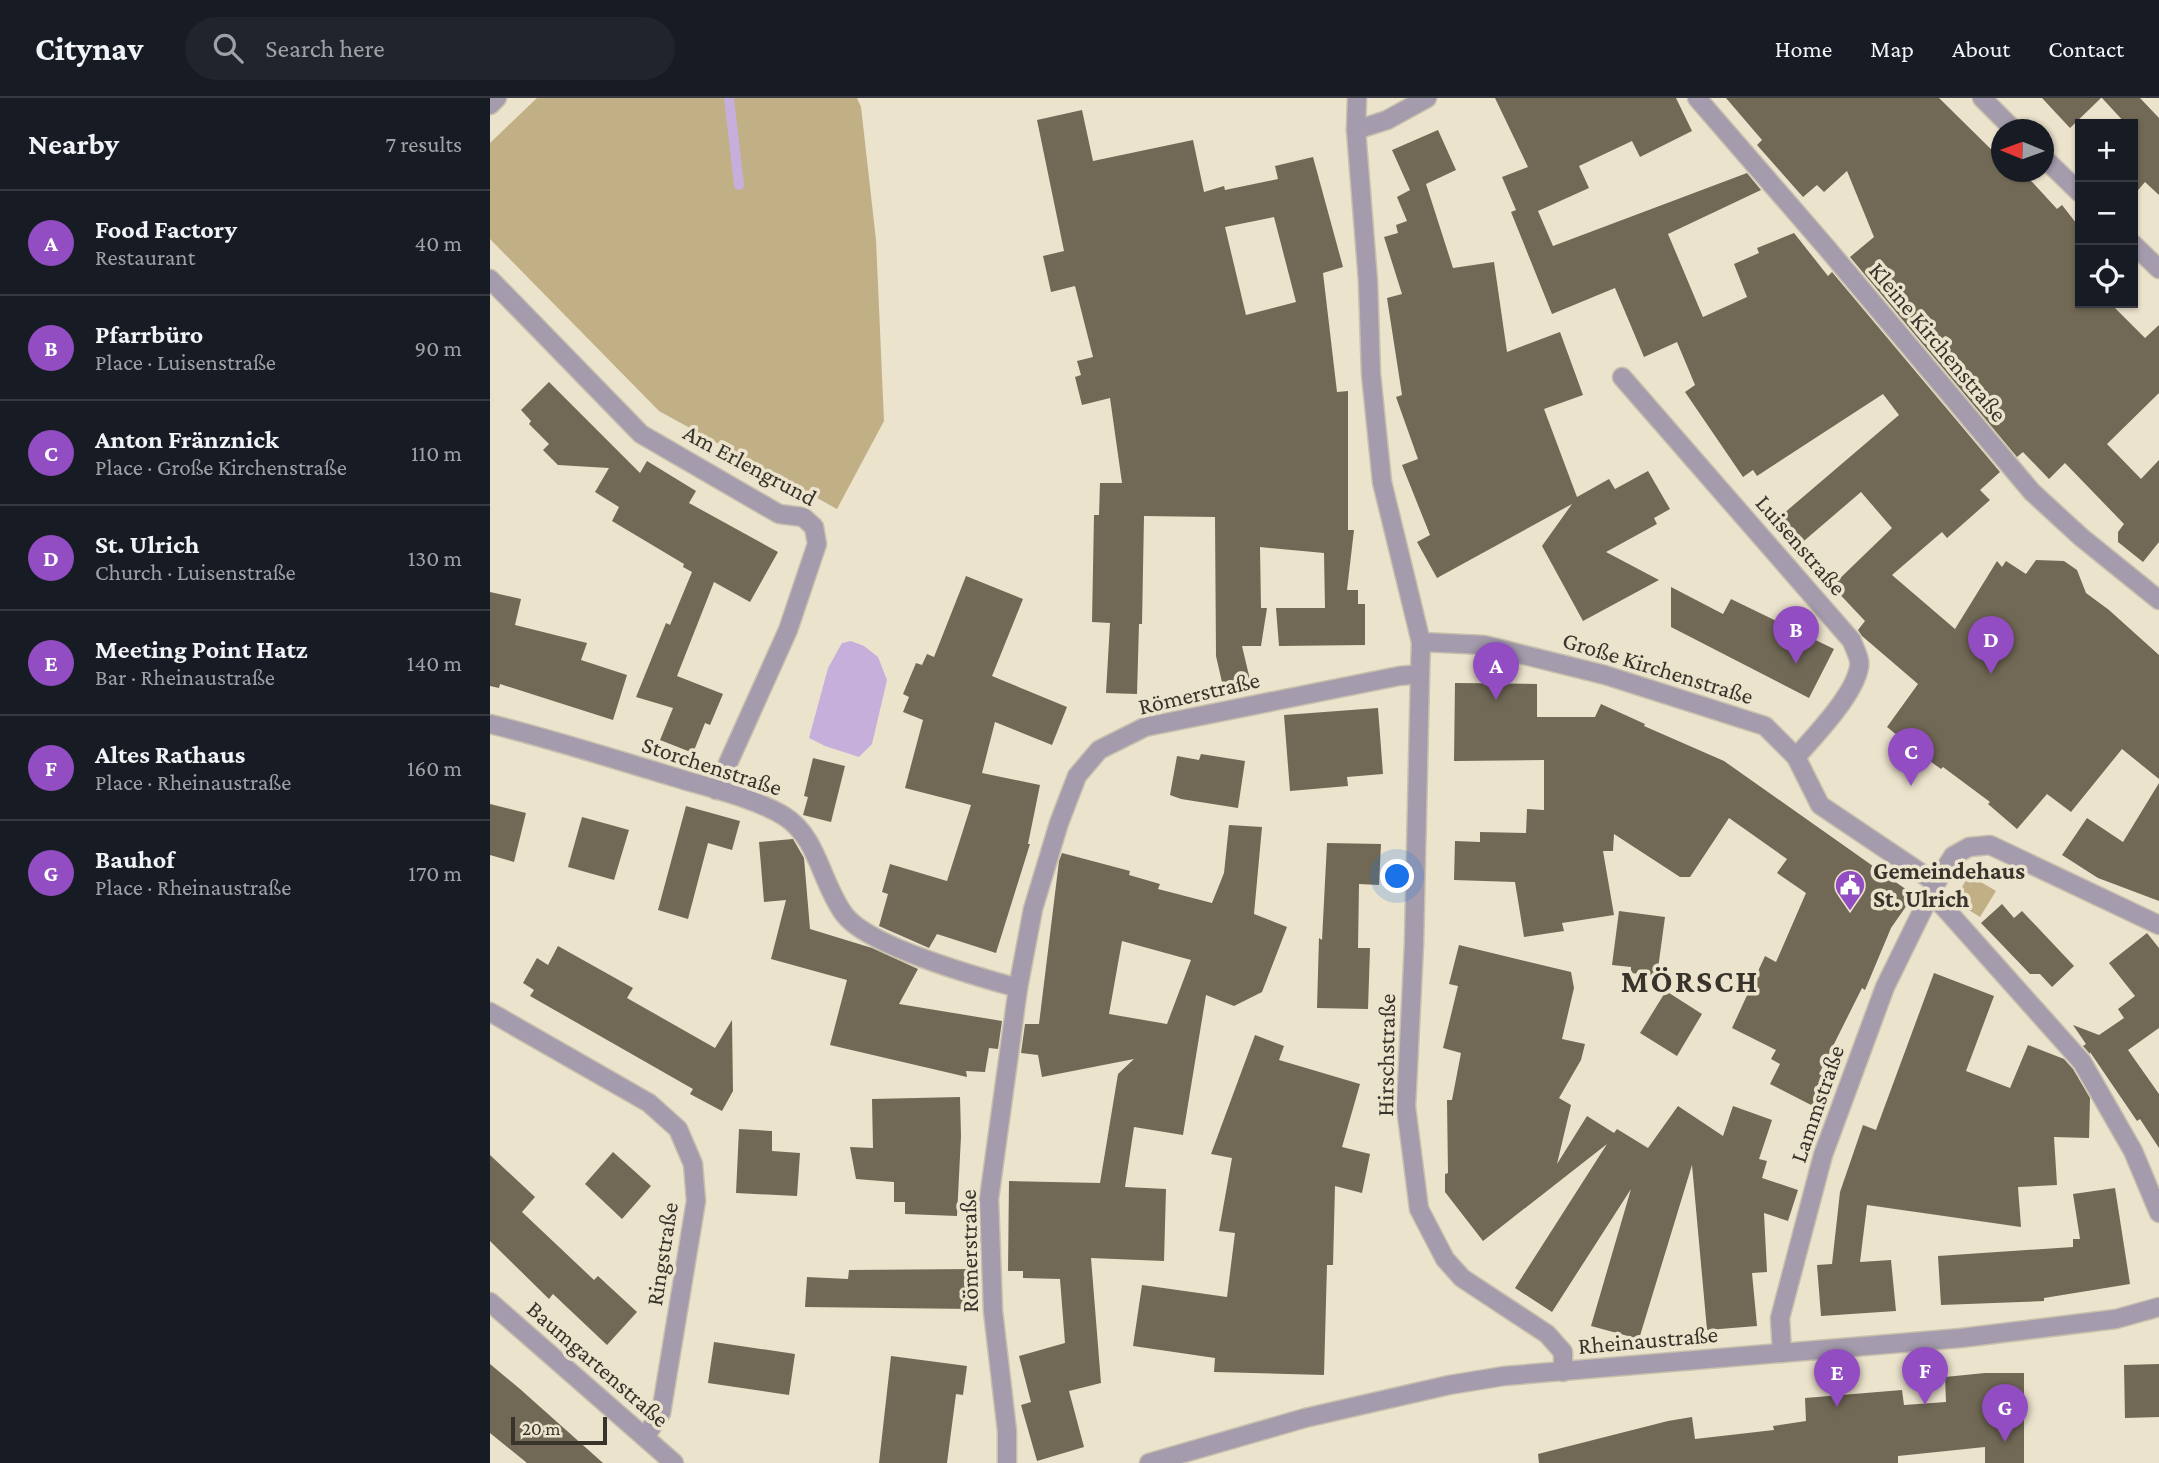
<!DOCTYPE html>
<meta charset="utf-8">
<style>
body{margin:0;font-family:"Crimson Pro",serif;background:#20242c;color:#f1f3f6}
.controls{position:absolute;right:21px;top:21px;display:grid;overflow:hidden;border-radius:0px;box-shadow:0 2px 5px #0004}
.controls button{width:63px;height:63px;display:grid;place-items:center;padding:0;border:0;border-bottom:2px solid #363941;background:#171b24;color:#f1f3f6;font:35px sans-serif}
.compass{position:absolute;left:1501px;top:21px;width:63px;height:63px;border-radius:50%;background:#171b24;box-shadow:0 2px 5px #0004;rotate:271deg}
.scale{position:absolute;left:21px;bottom:18px;width:96px;box-sizing:border-box;padding-left:7px;border:4px solid #38342c;border-top:0;font-size:19px;line-height:24px;white-space:nowrap;color:#38342c;-webkit-text-stroke:5px #ece3cd;paint-order:stroke}
.you{position:absolute;left:908px;top:779px;width:24px;height:24px;margin:-18px;border:5px solid #fff;border-radius:50%;background:#1a73e8;box-shadow:0 0 0 10px #1a73e833}
.badge{display:grid;place-items:center;width:46px;height:46px;border-radius:50%;background:#914dc1;color:#fff;font-size:23px;font-weight:700}
.pin{position:absolute;translate:-50% -58px;filter:drop-shadow(0 2px 4px #0008)}
.pin::after{content:'';position:absolute;top:37px;width:24px;height:21px;background:inherit;clip-path:polygon(0 0,100% 0,50% 100%)}
.list{margin:0;padding:0;list-style:none}
h2{display:flex;justify-content:space-between;align-items:center;height:91px;margin:0;padding:0 28px;font-size:30px}
h2 small{font-size:23px;font-weight:400;color:#9ea1a6}
.list li{display:grid;grid-template-columns:46px 1fr auto;gap:21px;align-items:center;box-sizing:border-box;height:105px;padding:0 28px;border-top:2px solid #363941}
.list b{display:block;font-size:26px;white-space:nowrap}
.list p{margin:0;font-size:23px;white-space:nowrap;color:#9ea1a6}
.list em{font-size:23px;font-style:normal;color:#9ea1a6}
.icon{flex:none;width:38px;height:38px;fill:none;stroke:currentColor;stroke-width:2;stroke-linecap:round;stroke-linejoin:round}
.map{position:relative;flex:none;width:1669px;height:1365px;overflow:hidden}
header{display:flex;align-items:center;gap:42px;box-sizing:border-box;height:98px;padding:0 35px;background:#171b24;border-bottom:2px solid #363941}
header strong{font-size:33px}
nav{display:flex;gap:38px;margin-inline-start:auto;font-size:24px}
.search{width:490px;height:63px;background:#20242c;display:flex;align-items:center;gap:18px;box-sizing:border-box;padding:0 24px;border-radius:38px;color:#9ea1a6;font-size:26px}
main{display:flex}
aside{flex:1;background:#171b24}
.map>svg:first-child{display:block}
</style>
<header>
<strong>Citynav</strong>
<div class="search"><svg class="icon" aria-label="search" viewBox="0 0 24 24"><circle cx="10" cy="10" r="6"/><path d="M15 15l6 6"/></svg>Search here</div>
<nav><a>Home</a><a>Map</a><a>About</a><a>Contact</a></nav>
</header>
<main>
<aside>
<h2>Nearby<small>7 results</small></h2>
<ul class="list">
<li><span class="badge">A</span><div><b>Food Factory</b><p>Restaurant</p></div><em>40 m</em></li>
<li><span class="badge">B</span><div><b>Pfarrbüro</b><p>Place · Luisenstraße</p></div><em>90 m</em></li>
<li><span class="badge">C</span><div><b>Anton Fränznick</b><p>Place · Große Kirchenstraße</p></div><em>110 m</em></li>
<li><span class="badge">D</span><div><b>St. Ulrich</b><p>Church · Luisenstraße</p></div><em>130 m</em></li>
<li><span class="badge">E</span><div><b>Meeting Point Hatz</b><p>Bar · Rheinaustraße</p></div><em>140 m</em></li>
<li><span class="badge">F</span><div><b>Altes Rathaus</b><p>Place · Rheinaustraße</p></div><em>160 m</em></li>
<li><span class="badge">G</span><div><b>Bauhof</b><p>Place · Rheinaustraße</p></div><em>170 m</em></li>
</ul>
</aside>
<div class="map">
<svg width="1669" height="1365" viewBox="0 0 1669 1365">
<rect width="100%" height="100%" fill="#ece3cd"/>
<g fill="#c1af85">
<polygon points="47,0 367,0 371,9 386,142 394,323 347,411 169,313 0,141 0,45"/>
<polygon points="1479,777 1506,793 1490,819 1464,803"/>
</g>
<polygon fill="#c6b0db" points="361,543 374,548 388,559 397,582 382,646 369,659 335,648 319,640 338,570 352,545"/>
<g fill="none" stroke-linecap="round" stroke-linejoin="round">
<polyline stroke="#c6b0db" stroke-width="10" points="239,0 249,87"/>
</g>
<g fill="#716955" fill-rule="evenodd">
<polygon points="1005,0 1186,0 1202,33 1150,59 1142,43 1089,68 1099,90 1048,113 1063,148 1257,75 1271,92 1178,136 1213,219 1257,199 1244,166 1269,155 1267,150 1304,135 1338,178 1342,174 1510,374 1490,392 1500,402 1457,440 1452,434 1402,477 1465,531 1507,463 1512,469 1516,463 1536,476 1546,462 1574,463 1587,472 1596,495 1619,512 1669,557 1669,681 1632,651 1581,714 1557,696 1527,731 1498,706 1500,704 1453,669 1451,671 1430,656 1397,629 1428,586 1372,538 1368,532 1375,523 1342,488 1402,430 1371,394 1308,448 1286,422 1409,317 1393,296 1267,378 1263,372 1253,379 1195,294 1205,287 1187,244 1154,259 1125,190 1062,216 1021,114 1026,112 1012,79 1038,69"/>
<polygon points="1236,0 1449,0 1511,61 1511,74 1533,74 1567,111 1572,107 1590,130 1590,205 1620,205 1655,240 1669,227 1669,295 1617,346 1651,381 1669,362 1669,444 1653,464 1628,444 1628,434 1634,426 1575,365 1559,381 1533,354 1527,359 1360,159 1384,139 1357,73 1334,94 1327,87 1313,99 1267,47 1272,42"/>
<polygon points="1552,0 1611,0 1580,30"/>
<polygon points="1612,0 1650,0 1669,20 1669,97 1655,84 1643,98 1643,26 1636,26"/>
<path d="M592 12 603 63 703 42 714 94 734 88 735 92 788 81 785 68 823 59 853 169 833 175 847 294 858 293V432H864L857 492H868V506H875V547L789 548 786 510H835L834 455 770 449 771 510H777L771 548H752L761 586 734 593 726 558 725 419 654 418 652 526H649L647 596 616 595 620 525 602 524 604 417H609L610 385H632L620 300 592 307 585 279 591 277 587 263 603 259 585 188 561 194 553 158 574 153 547 22ZM784 119 806 204 756 217 735 129Z"/>
<polygon points="948,32 966,72 936,86 963,170 1004,164 1017,254 1070,234 1093,297 1054,311 1087,399 1119,381 1125,391 1158,373 1180,411 1164,420 1167,426 1116,454 1169,482 1093,523 1052,448 1082,406 947,480 927,444 940,437 912,367 928,361 906,299 912,297 897,200 912,196 894,139 908,135 906,127 917,123 907,99 920,92 902,52"/>
<polygon points="59,284 150,375 157,363 206,393 199,405 288,454 260,504 224,484 187,578 233,596 220,627 215,625 203,655 170,642 183,610 146,599 176,525 180,527 202,474 193,469 194,466 122,423 129,409 105,394 119,370 68,367 53,352 59,346 39,326 41,323 31,312"/>
<polygon points="476,478 533,501 502,578 577,609 562,647 505,624 492,675 550,687 538,746 540,746 506,855 447,836 439,850 389,828 398,796 392,794 400,766 457,783 481,707 415,690 433,622 413,614 419,599 413,596 426,565 432,567 437,556 444,559"/>
<polygon points="1181,489 1233,516 1241,501 1344,551 1319,600 1181,529"/>
<polygon points="0,494 31,501 25,527 97,545 91,562 137,577 123,622 10,586 9,590 0,588"/>
<polygon points="965,585 1047,586 1047,619 1105,619 1111,606 1155,626 1154,628 1234,663 1424,797 1401,830 1375,892 1372,890 1329,976 1338,981 1325,1009 1280,986 1290,966 1281,961 1286,952 1242,930 1275,858 1286,864 1316,795 1287,775 1297,761 1239,720 1200,779 1190,779 1124,736 1123,753 1113,753 1124,817 1072,825 1074,833 1034,839 1025,784 964,782 965,743 990,744 990,734 1036,735 1037,711 1054,712 1054,662 964,663"/>
<polygon points="888,610 893,676 857,679 858,688 800,693 794,617"/>
<polygon points="711,656 755,663 748,710 691,701 680,697 687,658 709,662"/>
<polygon points="323,660 355,668 341,724 313,717 318,699 314,698"/>
<polygon points="1669,685 1669,803 1608,780 1572,757 1597,720 1633,744"/>
<polygon points="0,706 36,715 24,764 0,757"/>
<polygon points="196,708 250,723 242,752 218,745 198,821 168,812"/>
<polygon points="92,719 139,732 124,782 78,769"/>
<path d="M739 727 772 729 764 816 797 829 772 894 744 908 716 897 693 1037 644 1029 635 1089 676 1091 674 1163 601 1160 611 1285 579 1293 594 1349 547 1363 531 1307 541 1304 529 1258 575 1245 570 1181 533 1180V1173H518L519 1083 610 1085 628 976 644 961 552 979 548 957 531 955 535 926H549L569 763 572 755 640 773 639 777 670 786 668 791 722 805 734 775ZM632 843 701 862 677 926 619 916Z"/>
<polygon points="303,741 314,760 320,831 382,850 428,871 409,906 512,923 508,951 499,950 495,974 476,973 477,979 340,947 357,882 281,861 296,802 274,804 269,744"/>
<polygon points="837,745 891,746 889,787 869,786 868,850 880,850 878,911 827,910 829,840 832,842"/>
<polygon points="1512,806 1524,820 1532,813 1584,868 1562,889 1550,876 1540,876 1491,825"/>
<polygon points="1129,813 1175,819 1167,878 1141,875 1141,869 1122,867"/>
<polygon points="1657,835 1669,850 1669,930 1638,952 1669,996 1669,1050 1650,1021 1647,1023 1600,954 1600,956 1593,948 1596,946 1583,927 1609,937 1634,920 1628,911 1645,898 1619,865"/>
<polygon points="969,847 1081,874 1084,890 1072,941 1095,946 1091,962 1069,1000 1081,1007 1067,1066 1097,1018 1124,1035 1127,1031 1158,1050 1188,1008 1233,1038 1243,1008 1282,1022 1269,1061 1277,1063 1272,1080 1308,1092 1298,1123 1274,1115 1277,1174 1262,1175 1267,1228 1217,1232 1202,1067 1149,1241 1101,1228 1141,1091 1062,1214 1025,1190 1117,1046 993,1143 955,1094 955,1076 958,1075 957,1002 962,1002 971,955 953,950 968,888 959,886"/>
<polygon points="68,848 143,890 137,900 225,950 242,922 243,993 232,1013 200,996 203,991 40,898 44,892 33,885 47,860 58,867"/>
<polygon points="1444,875 1504,898 1476,973 1520,990 1538,947 1574,961 1583,971 1600,1000 1599,1040 1564,1039 1567,1087 1528,1089 1531,1129 1377,1107 1370,1164 1401,1162 1406,1213 1331,1218 1327,1167 1342,1166 1350,1094 1373,1027 1386,1032"/>
<polygon points="1176,893 1212,916 1187,958 1150,935"/>
<polygon points="765,937 794,948 789,962 870,986 852,1049 880,1056 872,1095 845,1088 843,1167 837,1167 834,1277 724,1274 725,1260 643,1248 652,1187 737,1199 745,1135 729,1133 742,1060 721,1056"/>
<polygon points="470,999 471,1038 467,1118 415,1116 415,1104 404,1104 404,1084 366,1081 360,1049 383,1050 382,1001"/>
<polygon points="249,1031 282,1033 282,1053 310,1055 307,1098 246,1095"/>
<polygon points="123,1054 161,1088 132,1121 95,1086"/>
<polygon points="0,1057 45,1099 32,1114 104,1182 108,1178 147,1214 117,1247 63,1196 59,1201 0,1143"/>
<polygon points="1625,1090 1640,1186 1554,1200 1554,1203 1451,1207 1448,1158 1583,1149 1583,1141 1590,1141 1583,1096"/>
<polygon points="484,1171 483,1211 315,1209 317,1179 358,1181 359,1172"/>
<polygon points="224,1244 305,1256 299,1297 218,1285"/>
<polygon points="401,1258 477,1268 473,1297 466,1296 457,1365 389,1365"/>
<polygon points="0,1266 30,1291 113,1365 37,1365 0,1335"/>
<polygon points="1669,1266 1669,1319 1635,1320 1634,1267"/>
<polygon points="1495,1275 1534,1275 1534,1365 1495,1365 1495,1349 1408,1358 1408,1365 1049,1365 1048,1356 1178,1323 1202,1319 1205,1341 1284,1332 1283,1328 1316,1323 1315,1300 1412,1292 1414,1307 1456,1304 1455,1279"/>
</g>
<g fill="none" stroke-linecap="round" stroke-linejoin="round">
<g stroke="#c8c0ad" stroke-width="21">
<g id="minor">
<polyline points="1207,0 1336,149 1542,394 1591,439 1669,502"/>
<polyline points="1492,0 1524,32"/>
<polyline points="0,7 7,0"/>
<polyline points="866,32 897,22 937,0"/>
<polyline points="1554,60 1590,95"/>
<polyline points="1643,146 1669,171"/>
<polyline points="0,181 151,336 289,416 313,419 324,429 327,446 298,532 226,692"/>
<path d="M1132 279 1362 543C1364 550 1371 561 1369 569 1365 596 1325 638 1306 659"/>
<polyline points="931,544 994,547 1115,577 1275,628 1306,659 1330,707 1446,785"/>
<polyline points="930,576 924,846 916,1009 929,1111 955,1161 972,1180 1057,1236 1073,1254 1073,1274"/>
<path d="M0 626C62 641 123 661 184 679 216 689 265 700 294 718 328 739 331 785 354 816 377 848 488 879 528 890"/>
<polyline points="1440,799 1452,807 1592,964 1643,1053 1669,1115"/>
<polyline points="0,914 159,1005 188,1031 203,1066 206,1103 171,1315 155,1339"/>
<polyline points="0,1204 184,1365"/>
<polyline points="1292,1255 1290,1220 1333,1057 1395,889 1446,785 1463,758 1479,749 1500,747 1669,827"/>
<polyline points="517,1365 517,1333 503,1213 499,1101 528,890 543,811 569,725 587,678 609,652 655,629 909,578 930,576 931,544 892,384 881,276 878,183 866,32 867,0"/>
</g>
</g>
<g stroke="#c8c0ad" stroke-width="21">
<polyline id="tertiary" points="659,1365 815,1320 959,1287 1014,1278 1471,1240 1626,1221 1669,1209"/>
</g>
<use href="#minor" stroke="#a49bad" stroke-width="18"/>
<use href="#tertiary" stroke="#a49bad" stroke-width="18"/>
</g>
<defs>
<g id="civic-pin" transform="scale(1.575)"><path d="M0 17L-7.5 6A9.5 9.5 0 1 1 7.5 6Z" fill="#914dc1" stroke="#ece3cd"/><path d="M-.6-6.5H3V-4.5H.6V-3L4-1V1h2V6H-6V1h2V-1L-.6-3ZM-1.2 2.5V6h2.4V2.5Z" fill="#fff"/></g>
</defs>
<g fill-rule="evenodd">
<use href="#civic-pin" x="1360" y="787"/>
</g>
<g text-anchor="middle" stroke-width="7" stroke-linejoin="round" paint-order="stroke">
<g font-size="24" fill="#38342c" stroke="#ece3cd">
<text transform="translate(1448 244) rotate(50)" y="8">Kleine Kirchenstraße</text>
<text transform="translate(260 367) rotate(28)" y="8">Am Erlengrund</text>
<text transform="translate(1311 447) rotate(49)" y="8">Luisenstraße</text>
<text transform="translate(1168 570) rotate(17)" y="8">Große Kirchenstraße</text>
<text transform="translate(709 595) rotate(-13)" y="8">Römerstraße</text>
<text transform="translate(222 668) rotate(18)" y="8">Storchenstraße</text>
<text transform="translate(896 957) rotate(-89)" y="8">Hirschstraße</text>
<text transform="translate(1327 1006) rotate(-71)" y="8">Lammstraße</text>
<text transform="translate(479 1153) rotate(-91)" y="8">Römerstraße</text>
<text transform="translate(172 1156) rotate(-81)" y="8">Ringstraße</text>
<text transform="translate(1158 1242) rotate(-5)" y="8">Rheinaustraße</text>
<text transform="translate(108 1266) rotate(41)" y="8">Baumgartenstraße</text>
</g>
<g font-size="24" font-weight="bold" fill="#38342c" stroke="#ece3cd" text-anchor="start">
<text x="1383" y="781">Gemeindehaus<tspan x="1383" dy="28">St. Ulrich</tspan></text>
</g>
<g font-size="32" font-weight="bold" letter-spacing="2" fill="#38342c" stroke="#ece3cd">
<text x="1200" y="894">MÖRSCH</text>
</g>
</g>
</svg>
<div class="controls">
<button>+</button>
<button>−</button>
<button><svg class="icon" aria-label="locate" viewBox="0 0 24 24"><circle cx="12" cy="12" r="6"/><path d="M12 2v4M12 18v4M2 12h4M18 12h4"/></svg></button>
</div>
<svg class="compass" viewBox="-18 -18 36 36"><path d="M0-13l5 13h-10z" fill="#e53935"/><path d="M0 13l5-13h-10z" fill="#9ea1a6"/></svg>
<div class="scale">20 m</div>
<div class="you"></div>
<div class="pin badge" style="left:1006px;top:602px">A</div>
<div class="pin badge" style="left:1306px;top:566px">B</div>
<div class="pin badge" style="left:1421px;top:688px">C</div>
<div class="pin badge" style="left:1501px;top:576px">D</div>
<div class="pin badge" style="left:1347px;top:1309px">E</div>
<div class="pin badge" style="left:1435px;top:1307px">F</div>
<div class="pin badge" style="left:1515px;top:1344px">G</div>
</div>
</main>
